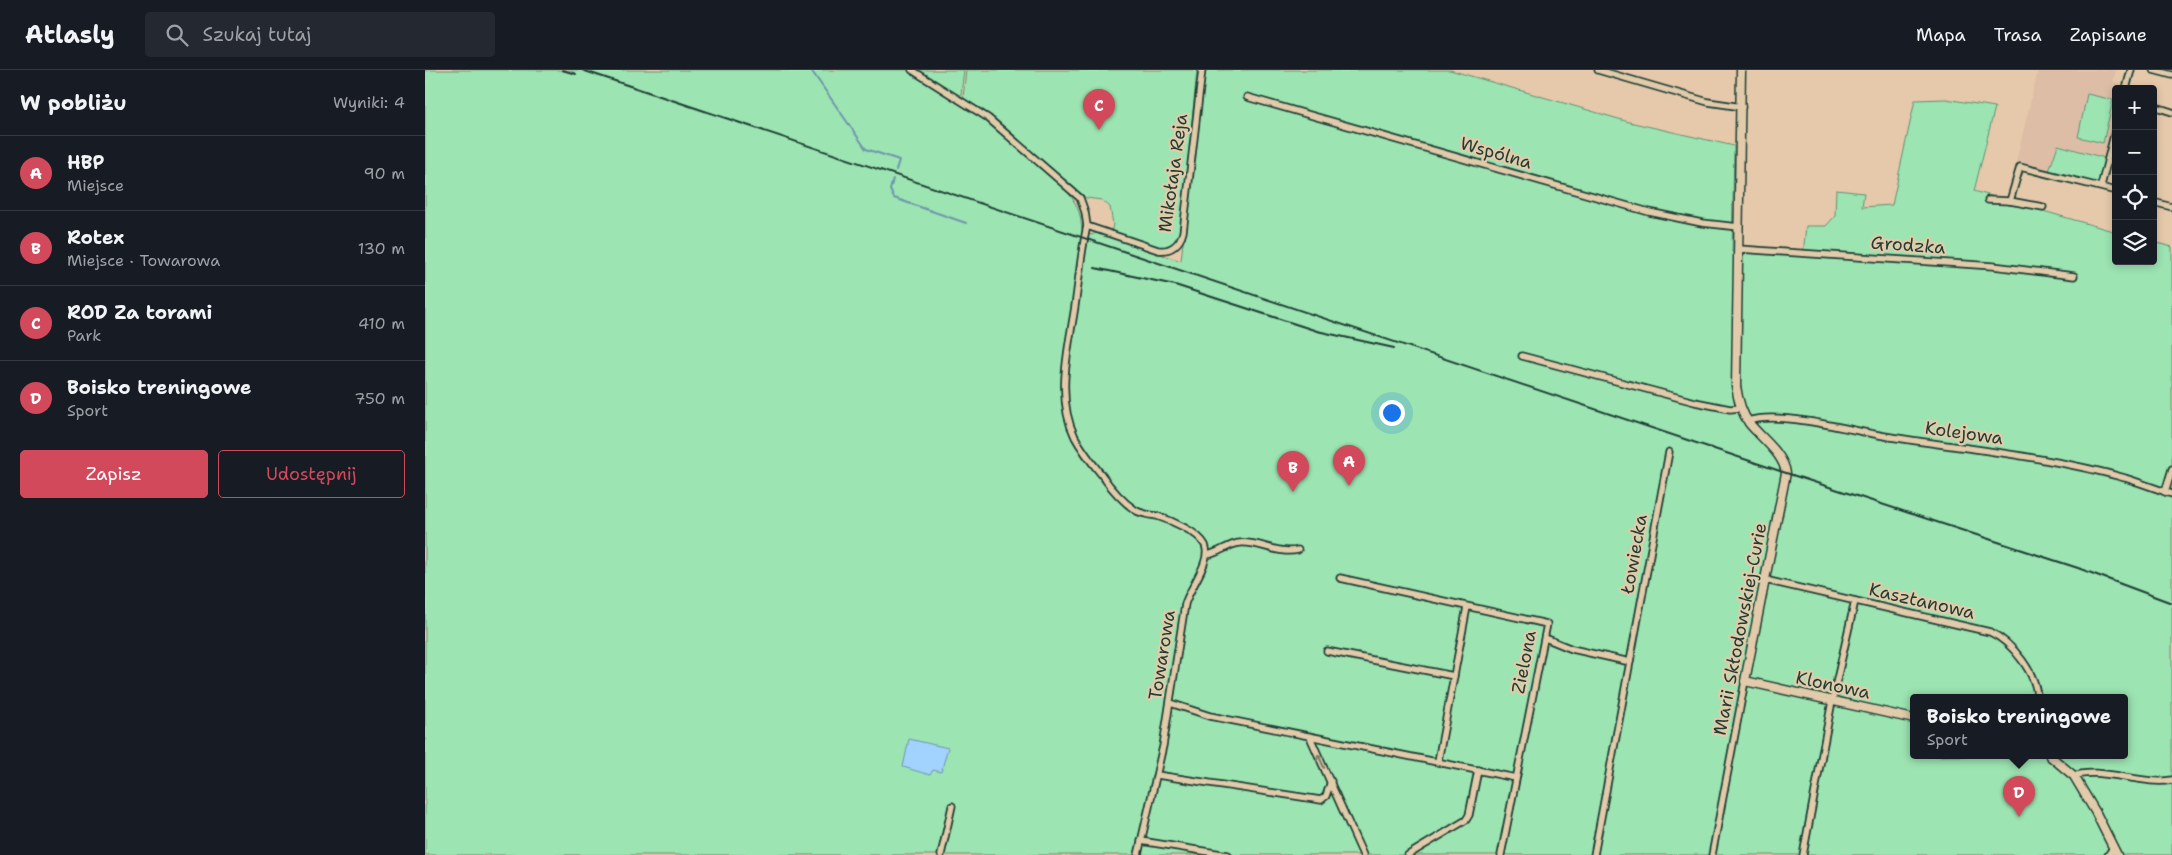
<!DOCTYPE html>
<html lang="pl">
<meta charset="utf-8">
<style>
body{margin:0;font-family:"Shantell Sans",sans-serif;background:#242831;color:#f1f3f6}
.controls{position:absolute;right:15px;top:15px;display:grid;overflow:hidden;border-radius:5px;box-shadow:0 2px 8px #0003}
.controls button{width:45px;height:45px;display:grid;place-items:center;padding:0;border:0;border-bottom:1px solid #363941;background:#171b24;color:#f1f3f6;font:25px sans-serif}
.you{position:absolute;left:966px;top:342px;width:18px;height:18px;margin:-12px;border:4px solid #fff;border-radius:50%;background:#1a73e8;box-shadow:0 0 0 8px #1a73e833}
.badge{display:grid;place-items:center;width:32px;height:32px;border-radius:50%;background:#d1495b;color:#fff;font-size:16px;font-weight:700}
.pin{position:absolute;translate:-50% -41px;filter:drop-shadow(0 1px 2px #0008)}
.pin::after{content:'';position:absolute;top:26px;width:18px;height:15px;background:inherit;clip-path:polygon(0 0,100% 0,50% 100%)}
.popup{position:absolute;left:1485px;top:624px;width:218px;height:65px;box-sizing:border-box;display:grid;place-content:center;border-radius:5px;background:#171b24;filter:drop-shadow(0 1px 4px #0005);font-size:16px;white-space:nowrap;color:#9ea1a6}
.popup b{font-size:19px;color:#f1f3f6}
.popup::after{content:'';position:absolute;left:50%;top:100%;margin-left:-10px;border:10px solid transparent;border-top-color:#171b24}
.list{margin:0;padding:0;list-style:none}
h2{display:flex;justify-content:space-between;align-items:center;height:65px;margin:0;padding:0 20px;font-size:21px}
h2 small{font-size:16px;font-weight:400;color:#9ea1a6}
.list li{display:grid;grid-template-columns:32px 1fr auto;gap:15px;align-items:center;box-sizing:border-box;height:75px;padding:0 20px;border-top:1px solid #363941}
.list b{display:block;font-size:19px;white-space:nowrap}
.list p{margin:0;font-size:16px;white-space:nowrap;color:#9ea1a6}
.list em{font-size:16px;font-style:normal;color:#9ea1a6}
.actions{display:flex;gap:10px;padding:15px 20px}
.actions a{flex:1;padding:11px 0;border:1px solid #d1495b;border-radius:5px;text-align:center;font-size:18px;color:#d1495b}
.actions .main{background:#d1495b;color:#fff}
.icon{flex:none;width:28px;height:28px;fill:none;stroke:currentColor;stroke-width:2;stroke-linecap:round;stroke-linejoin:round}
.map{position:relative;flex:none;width:1747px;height:785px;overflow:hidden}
header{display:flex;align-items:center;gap:30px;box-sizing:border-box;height:70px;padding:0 25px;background:#171b24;border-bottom:1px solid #363941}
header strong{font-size:24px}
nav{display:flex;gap:28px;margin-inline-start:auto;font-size:18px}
.search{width:350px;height:45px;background:#242831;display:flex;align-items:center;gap:12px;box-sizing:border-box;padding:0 18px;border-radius:5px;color:#9ea1a6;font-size:19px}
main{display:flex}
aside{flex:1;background:#171b24}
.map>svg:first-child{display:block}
</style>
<header>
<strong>Atlasly</strong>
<div class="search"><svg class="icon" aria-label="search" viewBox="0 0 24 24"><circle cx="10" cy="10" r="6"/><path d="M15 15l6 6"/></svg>Szukaj tutaj</div>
<nav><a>Mapa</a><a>Trasa</a><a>Zapisane</a></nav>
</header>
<main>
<aside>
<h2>W pobliżu<small>Wyniki: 4</small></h2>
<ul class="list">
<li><span class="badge">A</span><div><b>HBP</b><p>Miejsce</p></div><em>90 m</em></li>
<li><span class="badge">B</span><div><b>Rotex</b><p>Miejsce · Towarowa</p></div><em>130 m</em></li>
<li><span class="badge">C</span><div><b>ROD Za torami</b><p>Park</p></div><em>410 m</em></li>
<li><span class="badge">D</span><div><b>Boisko treningowe</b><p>Sport</p></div><em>750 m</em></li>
</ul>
<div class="actions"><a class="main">Zapisz</a><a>Udostępnij</a></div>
</aside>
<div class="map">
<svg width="1747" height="785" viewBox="0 0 1747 785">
<rect width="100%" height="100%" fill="#e6c9ab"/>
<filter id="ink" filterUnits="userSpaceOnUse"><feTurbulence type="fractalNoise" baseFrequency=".02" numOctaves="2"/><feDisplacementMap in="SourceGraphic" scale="10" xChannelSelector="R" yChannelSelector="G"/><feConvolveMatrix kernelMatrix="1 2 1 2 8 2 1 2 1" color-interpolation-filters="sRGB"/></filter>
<g filter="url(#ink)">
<polygon fill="#ddbda5" points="1613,0 1691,0 1688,12 1698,15 1697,19 1691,19 1691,44 1680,88 1633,75 1624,101 1591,92"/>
<g fill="#9ce4b2" stroke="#5e9073" fill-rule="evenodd">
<path d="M0 0H539L535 32C567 55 642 105 654 142 656 148 656 155 657 161L667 165 671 163 756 191 777 0H1025L1204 52 1309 76 1307 182 1378 185 1381 156H1401L1410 146 1411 120 1439 123 1437 137 1467 135 1490 30 1521 29 1570 37 1549 121 1691 162V191H1728V172L1747 177V785H0ZM1489 628H1699V686H1489Z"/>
<path d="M541 0H772L757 153C755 166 751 175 737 178L686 163 688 154 685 137 677 130 661 128 564 44 538 28Z"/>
<polygon points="1662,24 1688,30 1678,73 1653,67"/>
<polygon points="1633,75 1680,88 1674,111 1671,113 1624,101"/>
</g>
<polygon fill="#a2d2fe" stroke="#6e96ad" points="484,669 523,678 516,702 508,700 505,705 478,697"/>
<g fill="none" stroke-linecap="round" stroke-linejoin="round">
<g stroke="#6e96ad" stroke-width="2">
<polyline points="386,0 441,79 474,90 471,100"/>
<polyline points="468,109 465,120 469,128 541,153"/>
</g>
<g stroke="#1f3d34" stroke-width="9">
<g id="minor">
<path d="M487 0 563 48 655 128 660 142 662 156C656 182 654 209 650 236 644 277 630 327 650 367 657 380 667 393 676 404 685 417 697 431 710 440 716 444 724 445 732 446 745 450 774 462 780 475 787 491 765 517 760 534L738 676 713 785"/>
<polyline points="1173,0 1283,32 1317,37"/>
<polyline points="1728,0 1747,5"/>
<polyline points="1701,19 1706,0"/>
<polyline points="822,27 1224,142 1277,153 1314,157"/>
<polyline points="1728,36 1747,42"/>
<polyline points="1676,116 1691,57"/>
<polyline points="1563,130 1585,131 1618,137"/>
<polyline points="1585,131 1595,97 1691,121"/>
<polyline points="1728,132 1747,137"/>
<path d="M662 156 733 180C746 182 755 174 758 162L777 0"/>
<polyline points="1314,179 1568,196 1649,206"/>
<polyline points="1097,286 1270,332 1305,339 1316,338"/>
<path d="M1323 351C1354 341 1420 359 1454 365 1536 379 1620 385 1700 408 1716 413 1732 419 1747 424"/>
<polyline points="1740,422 1747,399"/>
<path d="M782 485C795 483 803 474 815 473 834 471 853 485 873 480"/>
<polyline points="915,508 1122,554 1076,785"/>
<path d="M1340 510 1565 562C1587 572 1612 604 1612 628"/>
<polyline points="1120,568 1147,579 1205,592"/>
<polyline points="902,581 1029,606"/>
<polyline points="745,633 785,646 1091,708"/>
<polyline points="885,667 938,785"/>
<polyline points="1013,691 1042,537"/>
<polyline points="732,705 896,730 901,726 906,711"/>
<path d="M1649 706C1672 696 1720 716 1747 710"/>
<polyline points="716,771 803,785"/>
<polyline points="516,785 527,736"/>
<polyline points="983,785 1041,750 1044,745 1053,700"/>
<polyline points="1169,785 1244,382"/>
<polyline points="1287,785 1320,611"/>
<polyline points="1378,785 1407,631 1430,531"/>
<polyline points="1683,785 1688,778"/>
</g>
</g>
<g stroke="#1f3d34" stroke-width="11">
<g id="tertiary">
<path d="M1316 0 1311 316C1313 330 1316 342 1324 353 1336 368 1358 383 1361 403L1320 611 1489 649"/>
<polyline points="1625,686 1649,706 1671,743 1692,785"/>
</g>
</g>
<use href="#minor" stroke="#e1cbaa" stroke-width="5.5"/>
<use href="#tertiary" stroke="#e1cbaa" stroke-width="8"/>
<g stroke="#1f3d34" stroke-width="2">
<polyline points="137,0 151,4"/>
<polyline points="157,0 1355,401 1653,498 1747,533"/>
<polyline points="670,198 750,215 892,261 969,278"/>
</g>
</g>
<defs><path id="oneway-shaft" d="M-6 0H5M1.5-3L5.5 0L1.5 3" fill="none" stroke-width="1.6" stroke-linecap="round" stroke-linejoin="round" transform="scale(1.25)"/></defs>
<use stroke="#767d69" href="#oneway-shaft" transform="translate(896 691) rotate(-115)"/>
</g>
<g text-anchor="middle" stroke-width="4.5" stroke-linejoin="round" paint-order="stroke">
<g font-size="18" fill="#1f3d34" stroke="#e1cbaa">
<text transform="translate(1071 83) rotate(16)" y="6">Wspólna</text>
<text transform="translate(748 103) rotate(-82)" y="6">Mikołaja Reja</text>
<text transform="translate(1483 175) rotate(4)" y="6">Grodzka</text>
<text transform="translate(1539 363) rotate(8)" y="6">Kolejowa</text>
<text transform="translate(1209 484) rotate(-80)" y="6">Łowiecka</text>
<text transform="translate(1497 531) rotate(13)" y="6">Kasztanowa</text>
<text transform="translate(1315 559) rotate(-79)" y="6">Marii Skłodowskiej-Curie</text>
<text transform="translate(737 585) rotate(-81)" y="6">Towarowa</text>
<text transform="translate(1099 592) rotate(-79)" y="6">Zielona</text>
<text transform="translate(1408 615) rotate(12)" y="6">Klonowa</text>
</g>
</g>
</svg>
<div class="controls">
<button>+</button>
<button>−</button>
<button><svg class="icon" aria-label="locate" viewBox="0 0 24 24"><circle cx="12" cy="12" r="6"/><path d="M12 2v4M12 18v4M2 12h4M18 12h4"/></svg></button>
<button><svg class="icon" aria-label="layers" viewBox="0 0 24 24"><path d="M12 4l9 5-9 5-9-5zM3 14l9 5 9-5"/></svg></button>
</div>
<div class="you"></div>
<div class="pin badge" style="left:924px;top:416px">A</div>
<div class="pin badge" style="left:868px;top:422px">B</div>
<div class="pin badge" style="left:674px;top:60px">C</div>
<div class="pin badge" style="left:1594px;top:747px">D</div>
<div class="popup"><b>Boisko treningowe</b>Sport</div>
</div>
</main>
